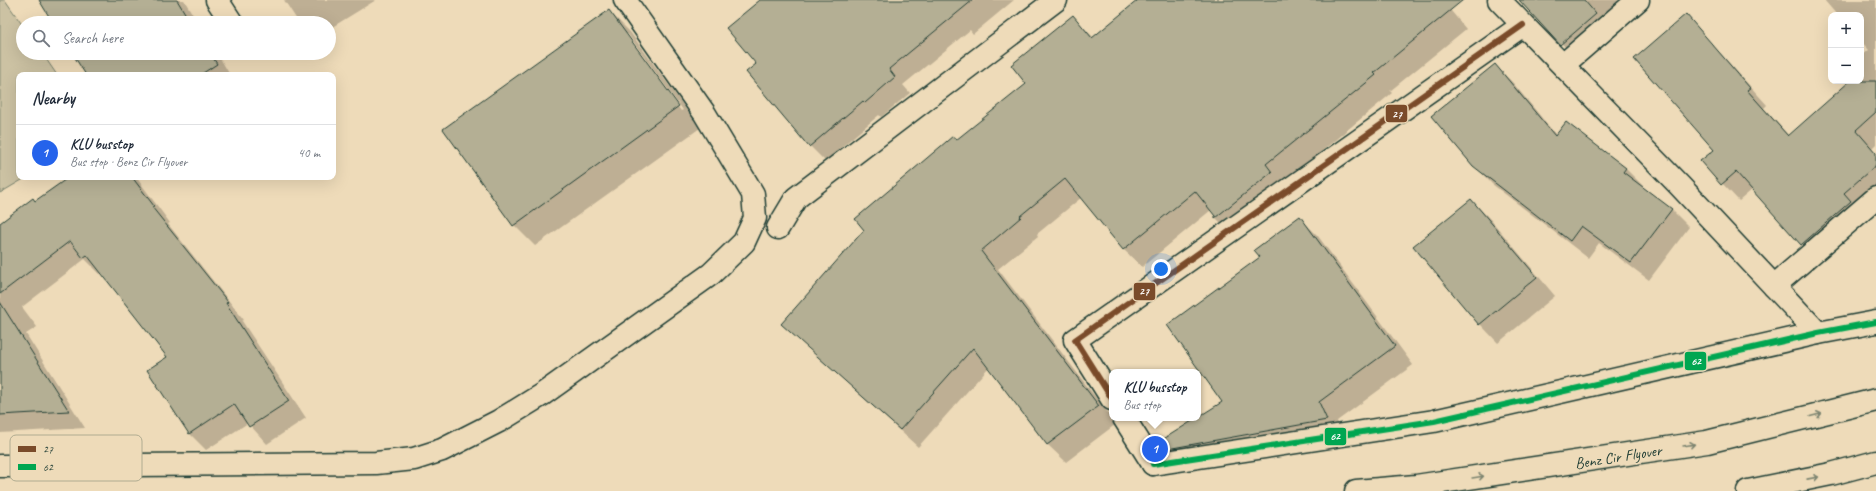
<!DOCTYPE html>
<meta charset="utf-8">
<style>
body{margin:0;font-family:Caveat,sans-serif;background:#f6f6f7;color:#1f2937}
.controls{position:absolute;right:12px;top:12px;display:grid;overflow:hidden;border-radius:8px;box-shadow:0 4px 16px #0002}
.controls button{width:36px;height:36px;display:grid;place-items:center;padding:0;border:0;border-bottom:1px solid #e0e1e3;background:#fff;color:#1f2937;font:20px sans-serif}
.you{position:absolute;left:1161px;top:269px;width:14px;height:14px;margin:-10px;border:3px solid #fff;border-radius:50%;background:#1a73e8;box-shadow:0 0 0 6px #1a73e833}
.badge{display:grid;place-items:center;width:26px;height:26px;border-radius:50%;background:#2563eb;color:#fff;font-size:13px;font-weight:700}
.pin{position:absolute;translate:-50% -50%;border:2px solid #fff;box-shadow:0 1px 4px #0006}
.popup{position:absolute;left:1109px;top:369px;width:92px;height:52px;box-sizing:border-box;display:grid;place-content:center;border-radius:8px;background:#fff;filter:drop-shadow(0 1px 3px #0005);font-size:13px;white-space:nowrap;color:#747a83}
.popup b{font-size:15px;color:#1f2937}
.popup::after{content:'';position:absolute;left:50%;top:100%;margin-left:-8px;border:8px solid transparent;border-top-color:#fff}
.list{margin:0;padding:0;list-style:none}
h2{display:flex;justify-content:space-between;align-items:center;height:52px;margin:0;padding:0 16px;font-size:17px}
h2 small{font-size:13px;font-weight:400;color:#747a83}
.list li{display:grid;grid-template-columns:26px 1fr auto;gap:12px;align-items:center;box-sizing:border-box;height:56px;padding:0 16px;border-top:1px solid #e0e1e3}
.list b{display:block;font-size:15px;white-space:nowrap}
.list p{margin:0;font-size:13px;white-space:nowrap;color:#747a83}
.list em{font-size:13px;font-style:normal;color:#747a83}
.icon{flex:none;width:22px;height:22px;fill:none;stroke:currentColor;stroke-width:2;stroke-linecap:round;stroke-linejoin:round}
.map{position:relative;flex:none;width:1876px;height:491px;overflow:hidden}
.search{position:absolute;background:#fff;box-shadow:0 4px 16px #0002;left:16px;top:16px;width:320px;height:44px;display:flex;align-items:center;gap:10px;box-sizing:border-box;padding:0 14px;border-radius:22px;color:#747a83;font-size:15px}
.panel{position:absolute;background:#fff;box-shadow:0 4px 16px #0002;left:16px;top:72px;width:320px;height:108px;border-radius:8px}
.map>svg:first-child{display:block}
</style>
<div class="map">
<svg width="1876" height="491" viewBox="0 0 1876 491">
<rect width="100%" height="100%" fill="#eedbb9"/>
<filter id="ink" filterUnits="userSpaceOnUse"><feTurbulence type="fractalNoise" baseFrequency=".025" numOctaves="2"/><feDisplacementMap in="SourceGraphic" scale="8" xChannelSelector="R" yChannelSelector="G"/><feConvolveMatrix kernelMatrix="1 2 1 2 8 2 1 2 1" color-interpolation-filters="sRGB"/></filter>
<g filter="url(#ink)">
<polygon fill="#ccc2a3" stroke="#76806c" points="0,0 5,0 23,26 23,53 42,53 57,75 19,75 19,177 27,177 0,193"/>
<g fill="#0003" fill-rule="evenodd">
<polygon points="40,0 184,0 198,23 55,23"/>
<polygon points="284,0 376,0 329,29 329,23 299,23"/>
<polygon points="762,0 1014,0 973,34 970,30 903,85 910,93 881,117 879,115 825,161 810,146 748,72 757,65"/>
<polygon points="1139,0 1442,0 1466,29 1390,91 1392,93 1283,183 1233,235 1216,218 1211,210 1142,267 1124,250 1082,197 1037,234 1038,236 998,269 1116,424 1066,462 1048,445 989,367 918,447 782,324 956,141 1028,84 1072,16 1093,37"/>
<polygon points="1521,0 1643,0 1581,64"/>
<polygon points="1824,0 1876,0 1876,144 1872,148 1876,152 1876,197 1819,261 1753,189 1739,201 1702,162 1715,150 1686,15 1767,105 1764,108 1789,136 1848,84 1845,81 1861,81 1861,56 1869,50 1861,41 1861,15 1837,15"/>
<path d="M609 11 630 32 700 128 535 246 514 225ZM625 34H628L683 110 681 111Z"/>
<polygon points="73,53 217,53 230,75 87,75"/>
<polygon points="1495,65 1513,83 1556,135 1566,123 1626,169 1643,186 1642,187 1672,210 1689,227 1649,280 1599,243 1588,258 1492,184 1474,165"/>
<polygon points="70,177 136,177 170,223 168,224 244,320 242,321 306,418 267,444 248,423 206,450 189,433 168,358 102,273 100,274 85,259 22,307 37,327 26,334 85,428 0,433 0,224 36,202"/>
<polygon points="1471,200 1490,219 1555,296 1498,343 1480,324"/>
<polygon points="1300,218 1318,236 1413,365 1337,421 1345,438 1186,464 1167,445 1224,402 1261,257"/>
</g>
<g fill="#b4af94" stroke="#1f3d34">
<polygon points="39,0 177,0 191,23 53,23"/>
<polygon points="760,0 973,0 889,69 895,77 865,103 863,101 809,147 746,72 756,64 726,28"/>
<polygon points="1138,0 1463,0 1374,73 1376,75 1266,164 1272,172 1215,218 1215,216 1195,191 1123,250 1065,179 1020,216 1021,217 981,251 1099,406 1047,445 973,348 900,430 781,324 864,230 855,219 953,136 956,140 1026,84 1011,65 1073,15 1092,38"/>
<polygon points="1519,0 1584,0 1596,14 1560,45"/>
<polygon points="609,10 679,106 513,226 443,129"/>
<polygon points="1686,14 1750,88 1747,90 1788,136 1850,81 1876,81 1876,112 1856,130 1876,153 1876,165 1844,193 1851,201 1801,245 1736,172 1721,185 1700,161 1714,150 1634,59"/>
<polygon points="72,53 210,53 217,64 200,75 86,75"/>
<polygon points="1495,64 1555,136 1566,122 1626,168 1623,172 1672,209 1631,263 1581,226 1570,241 1473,166 1431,116"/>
<polygon points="69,177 132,177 154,206 152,207 228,302 226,303 289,401 249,427 234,404 189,434 147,370 167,357 87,255 83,258 70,241 0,294 0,223 33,198 35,201"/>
<polygon points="1471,199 1537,277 1479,325 1413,246"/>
<polygon points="1300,216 1395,346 1319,402 1327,420 1167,449 1166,445 1162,440 1222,402 1167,325 1260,257 1254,250"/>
<polygon points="0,302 69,411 0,415"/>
</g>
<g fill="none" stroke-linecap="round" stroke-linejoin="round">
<g stroke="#1f3d34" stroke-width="25">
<g id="minor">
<polyline points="217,0 232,23"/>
<polyline points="1499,0 1680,186 1818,333"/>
<polyline points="1563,65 1638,0"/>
<polyline points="778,228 796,198 1056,0"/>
<polyline points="1774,286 1876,198"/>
<polyline points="1112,399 1075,340 1523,25"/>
<polyline points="1124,418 1153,464 1155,450"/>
<polyline points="1153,464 1434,421 1818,333 1876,322"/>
<polyline points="0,466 376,463 414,459 442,450 499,421 543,394 711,274 744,242 755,218 753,194 705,114 625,0"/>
</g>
</g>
<g stroke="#1f3d34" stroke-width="25">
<polyline id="primary" points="1356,491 1416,486 1707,442 1876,400"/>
</g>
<g stroke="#1f3d34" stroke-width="25">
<polyline id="trunk" points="1748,491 1831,474 1876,462"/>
</g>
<use href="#minor" stroke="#eedbb9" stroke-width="22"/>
<use href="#primary" stroke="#eedbb9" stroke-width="22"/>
<use href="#trunk" stroke="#eedbb9" stroke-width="22"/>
<g stroke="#eedbb9" stroke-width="9">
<polyline id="bus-1" points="1112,399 1075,340 1523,25"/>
</g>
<g stroke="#eedbb9" stroke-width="9">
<polyline id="bus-2" points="1153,464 1434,421 1818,333 1876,322"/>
</g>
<use href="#bus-1" stroke="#7a4b2a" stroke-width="6"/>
<use href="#bus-2" stroke="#00a651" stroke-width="6"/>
</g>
<defs><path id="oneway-shaft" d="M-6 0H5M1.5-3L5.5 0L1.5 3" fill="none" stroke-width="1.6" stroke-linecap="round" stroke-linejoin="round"/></defs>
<g stroke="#7c8470">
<use href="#oneway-shaft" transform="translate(1816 415) rotate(-14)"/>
<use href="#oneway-shaft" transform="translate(1689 445) rotate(-9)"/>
<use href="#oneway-shaft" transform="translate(1478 477) rotate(-9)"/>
<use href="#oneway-shaft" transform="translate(1813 478) rotate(-11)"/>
</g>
</g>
<g text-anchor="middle" stroke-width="3" stroke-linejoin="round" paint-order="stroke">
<g font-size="16" fill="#1f3d34" stroke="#eedbb9">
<text transform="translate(1618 456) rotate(-9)" y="6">Benz Cir Flyover</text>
</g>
</g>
<rect x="10" y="435" width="132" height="46" rx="6" fill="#eedbb9" stroke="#b0ac91" stroke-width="1"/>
<rect x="18" y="446" width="18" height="6" fill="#7a4b2a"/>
<rect x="18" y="464" width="18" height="6" fill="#00a651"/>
<g font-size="11" fill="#1f3d34">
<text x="43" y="453">27</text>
<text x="43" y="471">62</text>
</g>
<g stroke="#eedbb9" stroke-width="1.5">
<rect x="1385" y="104" width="23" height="19" rx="4" fill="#7a4b2a"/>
<rect x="1133" y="282" width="23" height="19" rx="4" fill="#7a4b2a"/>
<rect x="1684" y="351" width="23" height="20" rx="4" fill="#00a651"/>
<rect x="1324" y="427" width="23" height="19" rx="4" fill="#00a651"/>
</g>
<g font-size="11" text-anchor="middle" font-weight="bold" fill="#fff">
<text x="1397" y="118">27</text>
<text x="1144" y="295">27</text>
<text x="1696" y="365">62</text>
<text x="1335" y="440">62</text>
</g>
</svg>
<div class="controls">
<button>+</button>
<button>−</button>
</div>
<div class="you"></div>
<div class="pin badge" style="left:1155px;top:449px">1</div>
<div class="popup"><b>KLU busstop</b>Bus stop</div>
<div class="search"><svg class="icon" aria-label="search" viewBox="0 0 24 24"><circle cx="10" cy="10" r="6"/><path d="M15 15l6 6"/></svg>Search here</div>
<section class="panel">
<h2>Nearby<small></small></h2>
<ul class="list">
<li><span class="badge">1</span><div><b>KLU busstop</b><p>Bus stop · Benz Cir Flyover</p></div><em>40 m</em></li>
</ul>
</section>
</div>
